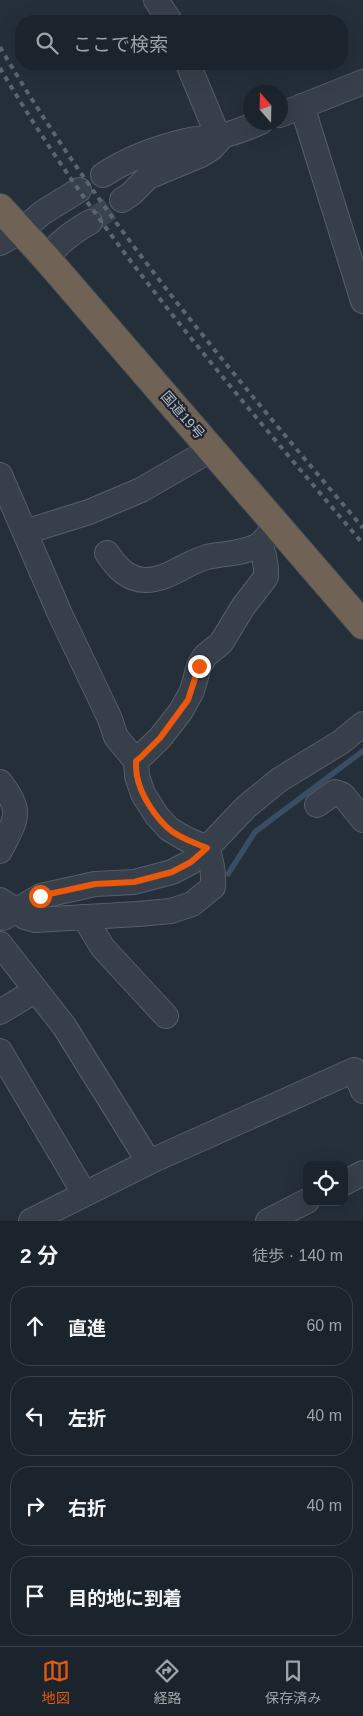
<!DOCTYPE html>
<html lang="ja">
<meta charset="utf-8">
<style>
body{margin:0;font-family:Arial,"Noto Sans JP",sans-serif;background:#242b34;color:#f1f3f6}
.controls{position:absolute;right:15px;bottom:15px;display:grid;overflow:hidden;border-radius:10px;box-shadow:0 5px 20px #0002}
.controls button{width:45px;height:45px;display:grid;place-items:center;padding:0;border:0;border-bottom:1px solid #394048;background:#1b232c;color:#f1f3f6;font:25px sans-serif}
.compass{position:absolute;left:243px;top:85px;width:45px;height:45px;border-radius:50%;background:#1b232c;box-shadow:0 5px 20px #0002;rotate:340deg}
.stop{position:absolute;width:15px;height:15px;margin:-11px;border:4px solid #ea580c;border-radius:50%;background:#fff}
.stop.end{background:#ea580c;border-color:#fff;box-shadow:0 1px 5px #0008}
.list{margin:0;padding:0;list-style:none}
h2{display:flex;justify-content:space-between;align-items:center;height:65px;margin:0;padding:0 20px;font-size:21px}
h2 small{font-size:16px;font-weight:400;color:#a0a4a9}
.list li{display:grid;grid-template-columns:32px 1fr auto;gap:15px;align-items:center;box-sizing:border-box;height:80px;margin:0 10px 10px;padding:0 10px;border:1px solid #394048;border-radius:20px}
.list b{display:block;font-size:19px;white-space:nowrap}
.list em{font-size:16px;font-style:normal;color:#a0a4a9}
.icon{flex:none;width:28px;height:28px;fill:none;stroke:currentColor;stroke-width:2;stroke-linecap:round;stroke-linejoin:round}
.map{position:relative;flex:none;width:363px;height:1221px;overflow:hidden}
.search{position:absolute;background:#1b232c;box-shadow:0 5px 20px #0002;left:15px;right:15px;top:15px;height:55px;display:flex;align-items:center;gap:12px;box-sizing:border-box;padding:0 18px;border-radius:20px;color:#a0a4a9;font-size:19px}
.sheet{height:425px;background:#1b232c}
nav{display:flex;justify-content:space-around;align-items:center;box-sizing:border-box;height:70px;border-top:1px solid #394048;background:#1b232c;font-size:14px;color:#a0a4a9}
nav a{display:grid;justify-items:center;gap:2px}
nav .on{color:#ea580c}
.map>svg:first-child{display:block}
</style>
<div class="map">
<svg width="363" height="1221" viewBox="0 0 363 1221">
<rect width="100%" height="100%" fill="#242f3a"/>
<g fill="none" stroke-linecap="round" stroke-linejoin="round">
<polyline stroke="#3a4d62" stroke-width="5.5" points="228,874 255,832 363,751"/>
<polyline stroke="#39444f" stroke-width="24" stroke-dasharray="24 12" stroke-linecap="butt" points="90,222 122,200"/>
<g stroke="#555e68" stroke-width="26">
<g id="minor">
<polyline points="156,0 170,21"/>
<polyline points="188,64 218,136"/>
<polyline points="302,106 363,301"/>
<polyline points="280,115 363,82"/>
<path d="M103 175C129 158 156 148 186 141 196 138 206 138 217 137 232 134 247 128 261 122"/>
<polyline points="122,200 131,194 148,177 201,155 212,148 223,135"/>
<polyline points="0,243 21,231 42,213 79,190"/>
<path d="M46 258C60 242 71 233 90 222"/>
<path d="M0 475 60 614 110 719 116 737 136 761 137 776 143 794 157 816 169 829 186 839 207 848C212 862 214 873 213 887L192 904 171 911 138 914 35 920 25 917 0 900"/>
<polyline points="25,532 89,512 141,490 212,449"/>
<path d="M107 553C117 568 128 580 146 580 168 580 187 562 207 557 225 553 243 554 259 545 263 542 266 538 269 534"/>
<polyline points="136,761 160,738 181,711 192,691 199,666 205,656 221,643 243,607 266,577 266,568 264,556 259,545"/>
<path d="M0 782C24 812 16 819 0 851"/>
<polyline points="317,805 335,792 343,795 363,820"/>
<polyline points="84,917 103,948 166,1016"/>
<polyline points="3,918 41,896 95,884 134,882 172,872 191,862 207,848 246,807 279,780 341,742 363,724"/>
<polyline points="0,944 64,1026 149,1162"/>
<polyline points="0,1012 36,990"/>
<polyline points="0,1051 84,1193"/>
<polyline points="344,1183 363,1173"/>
<polyline points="31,1221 149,1162 354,1070 363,1091"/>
<polyline points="268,1221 307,1201"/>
</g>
</g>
<g stroke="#424b55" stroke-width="30">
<polyline id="highway" points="0,208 46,258 363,625"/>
</g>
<use href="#minor" stroke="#37404a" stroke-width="24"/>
<use href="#highway" stroke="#706355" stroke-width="28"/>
<g stroke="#596571" stroke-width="4" stroke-dasharray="5 5" stroke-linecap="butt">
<path d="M0 47C102 221 233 374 363 528"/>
<path d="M0 68C101 240 235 392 363 544"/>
</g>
</g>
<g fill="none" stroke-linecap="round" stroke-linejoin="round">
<path stroke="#ea580c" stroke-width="6" d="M40 896 95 884 134 882 172 872 191 862 207 848C195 843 179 838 169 829 155 817 140 794 137 776 136 771 136 766 136 761L141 757 160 738 188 700 199 666"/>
</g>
<g text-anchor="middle" stroke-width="4.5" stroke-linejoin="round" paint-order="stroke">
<g font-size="14" fill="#b3bbc6" stroke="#1c252f">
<text transform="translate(183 415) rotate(49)" y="5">国道19号</text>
</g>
</g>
</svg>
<div class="controls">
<button><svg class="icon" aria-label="locate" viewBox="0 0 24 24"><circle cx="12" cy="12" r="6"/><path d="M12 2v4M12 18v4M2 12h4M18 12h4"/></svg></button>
</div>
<svg class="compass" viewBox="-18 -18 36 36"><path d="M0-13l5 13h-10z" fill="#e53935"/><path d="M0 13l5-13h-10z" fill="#a0a4a9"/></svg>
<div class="stop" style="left:40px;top:896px"></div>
<div class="stop end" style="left:199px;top:666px"></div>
<div class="search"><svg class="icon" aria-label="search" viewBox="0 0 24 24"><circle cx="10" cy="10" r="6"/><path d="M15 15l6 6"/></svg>ここで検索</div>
</div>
<section class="sheet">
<h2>2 分<small>徒歩 · 140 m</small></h2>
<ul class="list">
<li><svg class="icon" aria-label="ahead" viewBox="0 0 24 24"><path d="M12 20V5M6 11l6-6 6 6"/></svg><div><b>直進</b></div><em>60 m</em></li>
<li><svg class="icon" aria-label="left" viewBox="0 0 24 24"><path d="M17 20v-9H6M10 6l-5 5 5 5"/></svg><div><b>左折</b></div><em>40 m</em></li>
<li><svg class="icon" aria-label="right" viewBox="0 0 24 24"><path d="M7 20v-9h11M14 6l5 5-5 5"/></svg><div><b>右折</b></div><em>40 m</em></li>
<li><svg class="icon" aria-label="arrive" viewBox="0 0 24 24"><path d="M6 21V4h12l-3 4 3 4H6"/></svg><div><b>目的地に到着</b></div></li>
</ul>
</section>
<nav>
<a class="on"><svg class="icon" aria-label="map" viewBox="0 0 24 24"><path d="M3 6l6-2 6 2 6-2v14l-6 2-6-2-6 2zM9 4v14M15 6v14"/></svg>地図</a>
<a><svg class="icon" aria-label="directions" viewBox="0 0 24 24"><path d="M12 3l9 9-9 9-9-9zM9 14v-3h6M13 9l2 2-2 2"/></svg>経路</a>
<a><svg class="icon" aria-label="saved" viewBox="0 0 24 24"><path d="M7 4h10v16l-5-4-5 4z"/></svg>保存済み</a>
</nav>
